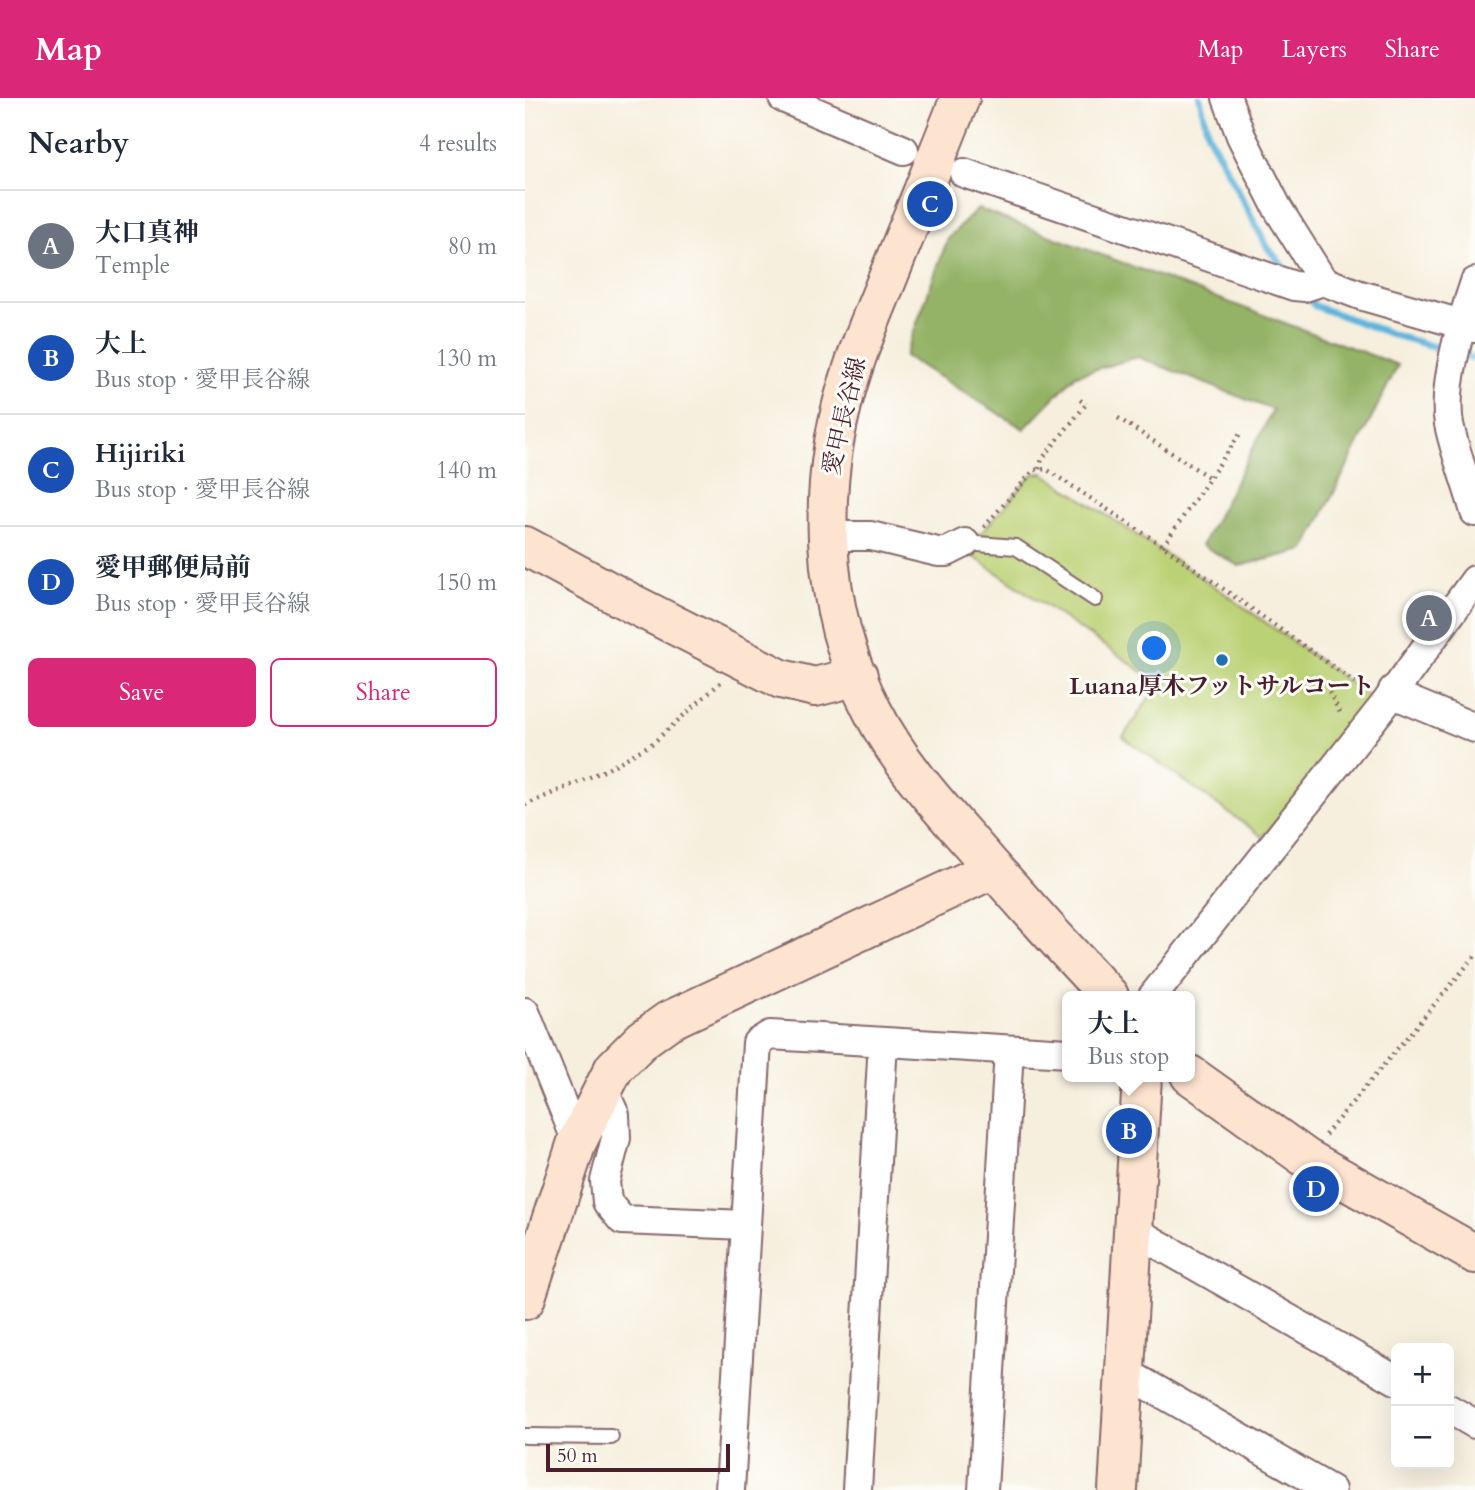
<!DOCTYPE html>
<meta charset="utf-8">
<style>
body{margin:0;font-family:Cardo,"Noto Serif JP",serif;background:#f2f2f3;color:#1f2937}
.controls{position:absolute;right:21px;bottom:21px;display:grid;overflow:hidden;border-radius:10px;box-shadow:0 7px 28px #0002}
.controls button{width:63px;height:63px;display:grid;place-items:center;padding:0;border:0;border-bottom:2px solid #e0e1e3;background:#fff;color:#1f2937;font:35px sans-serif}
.scale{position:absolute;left:21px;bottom:18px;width:184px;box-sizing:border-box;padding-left:7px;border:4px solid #4a1f2b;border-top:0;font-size:19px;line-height:24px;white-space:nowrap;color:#4a1f2b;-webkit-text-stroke:5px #fdfcf7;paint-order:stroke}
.you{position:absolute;left:630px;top:551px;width:24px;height:24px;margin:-18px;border:5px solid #fff;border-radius:50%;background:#1a73e8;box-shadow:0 0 0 10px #1a73e833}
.badge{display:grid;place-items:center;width:46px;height:46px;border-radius:50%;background:#db2777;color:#fff;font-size:23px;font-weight:700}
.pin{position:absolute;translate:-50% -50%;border:4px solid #fff;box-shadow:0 2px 7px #0006}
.popup{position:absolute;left:537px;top:893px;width:133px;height:91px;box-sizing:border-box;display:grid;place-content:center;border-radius:10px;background:#fff;filter:drop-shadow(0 2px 5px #0005);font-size:23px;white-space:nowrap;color:#747a83}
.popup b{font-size:26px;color:#1f2937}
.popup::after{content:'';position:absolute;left:50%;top:100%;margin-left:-14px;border:14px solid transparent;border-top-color:#fff}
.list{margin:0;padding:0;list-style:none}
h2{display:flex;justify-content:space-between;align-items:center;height:91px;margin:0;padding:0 28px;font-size:30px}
h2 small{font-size:23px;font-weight:400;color:#747a83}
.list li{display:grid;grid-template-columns:46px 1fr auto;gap:21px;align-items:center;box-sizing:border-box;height:112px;padding:0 28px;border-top:2px solid #e0e1e3}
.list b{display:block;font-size:26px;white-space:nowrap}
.list p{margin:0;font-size:23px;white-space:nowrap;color:#747a83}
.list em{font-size:23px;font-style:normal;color:#747a83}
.actions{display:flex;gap:14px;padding:21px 28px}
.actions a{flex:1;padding:16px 0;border:2px solid #db2777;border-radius:10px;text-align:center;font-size:24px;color:#db2777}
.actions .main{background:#db2777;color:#fff}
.map{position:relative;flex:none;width:950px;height:1392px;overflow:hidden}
header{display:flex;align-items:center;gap:42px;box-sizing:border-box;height:98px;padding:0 35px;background:#db2777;color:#fff}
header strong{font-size:33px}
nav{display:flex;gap:38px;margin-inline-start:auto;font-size:24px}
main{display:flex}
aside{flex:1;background:#fff}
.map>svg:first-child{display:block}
</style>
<header>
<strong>Map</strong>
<nav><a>Map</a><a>Layers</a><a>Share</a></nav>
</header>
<main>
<aside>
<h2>Nearby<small>4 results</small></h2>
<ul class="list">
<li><span class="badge" style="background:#6b7280">A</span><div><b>大口真神</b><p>Temple</p></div><em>80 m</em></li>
<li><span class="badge" style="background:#1a4fb4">B</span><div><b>大上</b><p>Bus stop · 愛甲長谷線</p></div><em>130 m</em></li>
<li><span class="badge" style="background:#1a4fb4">C</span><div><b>Hijiriki</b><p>Bus stop · 愛甲長谷線</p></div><em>140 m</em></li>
<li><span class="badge" style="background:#1a4fb4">D</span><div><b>愛甲郵便局前</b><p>Bus stop · 愛甲長谷線</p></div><em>150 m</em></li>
</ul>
<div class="actions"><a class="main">Save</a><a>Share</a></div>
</aside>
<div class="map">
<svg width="950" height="1392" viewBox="0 0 950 1392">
<rect width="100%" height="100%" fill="#fdfcf7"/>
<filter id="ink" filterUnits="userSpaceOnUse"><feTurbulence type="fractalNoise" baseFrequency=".0143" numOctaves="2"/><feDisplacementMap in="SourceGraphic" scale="14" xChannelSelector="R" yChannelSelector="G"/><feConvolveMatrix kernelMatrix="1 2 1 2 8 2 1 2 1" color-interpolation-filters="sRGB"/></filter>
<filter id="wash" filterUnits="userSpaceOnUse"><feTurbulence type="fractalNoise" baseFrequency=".00686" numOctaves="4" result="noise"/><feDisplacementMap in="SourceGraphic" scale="28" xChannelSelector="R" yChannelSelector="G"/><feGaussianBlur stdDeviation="1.57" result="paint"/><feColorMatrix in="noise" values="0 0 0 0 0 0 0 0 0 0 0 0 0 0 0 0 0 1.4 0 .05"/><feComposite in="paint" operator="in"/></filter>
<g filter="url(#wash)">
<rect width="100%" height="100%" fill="#f6efde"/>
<polygon fill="#bbd175" stroke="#827850" stroke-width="2" points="518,375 695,492 844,598 846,612 738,739 598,639 634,585 449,459 437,447 457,434 508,376"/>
<polygon fill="#94b366" stroke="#6f6948" stroke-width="2" points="453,111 873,267 780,452 714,468 677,447 748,312 613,259 551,277 499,331 380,258 423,140"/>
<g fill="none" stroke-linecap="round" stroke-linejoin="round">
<g stroke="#5fb4dc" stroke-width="7">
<polyline points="675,0 683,36 743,150 764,176"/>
<polyline points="782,199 790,208 872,238 924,253"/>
<polyline points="935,257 950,261"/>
</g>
</g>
</g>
<g filter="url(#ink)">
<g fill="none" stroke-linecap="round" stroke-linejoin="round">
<g stroke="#86686a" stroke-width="18">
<g id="lane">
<polyline points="440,445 491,449 570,501"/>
<polyline points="0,1338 86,1339"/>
</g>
</g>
<g stroke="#86686a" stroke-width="32">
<g id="street">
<polyline points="258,0 379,52"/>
<polyline points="702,0 716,38 753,111 798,183 835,197 950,230"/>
<polyline points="439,75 769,188 780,189 798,183"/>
<path d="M950 184C937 222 917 286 924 326 930 355 942 385 950 414"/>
<polyline points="302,438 346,438 413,454 422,454 440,445"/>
<polyline points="868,592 878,600 950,630"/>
<polyline points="628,898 860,606 950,482"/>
<polyline points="0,914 52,1044"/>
<polyline points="78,991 90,1017 91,1040 80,1083 82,1104 97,1122 221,1127"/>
<polyline points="608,1132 871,1282"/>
<polyline points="600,1274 806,1392"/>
<polyline points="924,1311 950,1326"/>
<polyline points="205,1392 232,945 245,937 543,955"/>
<polyline points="332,1392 358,944"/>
<polyline points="458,1392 484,952"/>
</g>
</g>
<g stroke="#86686a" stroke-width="42">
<g id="secondary">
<path d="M435 0C414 54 392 108 370 162 356 198 340 233 328 270 290 381 293 509 348 614 373 663 410 704 446 745 491 797 537 848 584 898"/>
<polyline points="0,448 106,505 256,581 290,589 333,578"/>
<polyline points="665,977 781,1060 950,1156"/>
<polyline points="0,1202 52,1044 89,970 118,941 143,923 468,771"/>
<polyline points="593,1392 617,979"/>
</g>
</g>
<g stroke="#86686a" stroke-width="4.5" stroke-dasharray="2 5" stroke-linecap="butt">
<polyline points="555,302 561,306"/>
<polyline points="593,320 685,380"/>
<polyline points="514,371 517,361 563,304"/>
<polyline points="459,429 509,372 521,371 638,448 842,593"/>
<polyline points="638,448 715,336"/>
<polyline points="804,594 817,618"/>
<polyline points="0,707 81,672 128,645 196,584"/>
<polyline points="800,1037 950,858"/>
</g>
<use href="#lane" stroke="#fff" stroke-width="14"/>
<use href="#street" stroke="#fff" stroke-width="28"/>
<use href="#secondary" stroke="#fde4d0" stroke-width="38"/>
</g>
</g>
<circle fill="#1f6fb2" stroke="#fdfcf7" stroke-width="2.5" cx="697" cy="562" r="7"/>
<g text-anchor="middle" stroke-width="6" stroke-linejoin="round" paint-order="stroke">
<g font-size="24" fill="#4a1f2b" stroke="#fdfcf7">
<text transform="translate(319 318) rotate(-77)" y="8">愛甲長谷線</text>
</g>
<g font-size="24" font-weight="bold" fill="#4a1f2b" stroke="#fdfcf7">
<text x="697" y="596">Luana厚木フットサルコート</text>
</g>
</g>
</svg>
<div class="controls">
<button>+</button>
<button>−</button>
</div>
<div class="scale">50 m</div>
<div class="you"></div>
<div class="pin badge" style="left:904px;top:520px;background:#6b7280">A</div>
<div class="pin badge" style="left:604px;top:1033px;background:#1a4fb4">B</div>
<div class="popup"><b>大上</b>Bus stop</div>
<div class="pin badge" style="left:405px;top:106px;background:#1a4fb4">C</div>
<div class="pin badge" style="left:791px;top:1091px;background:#1a4fb4">D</div>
</div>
</main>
